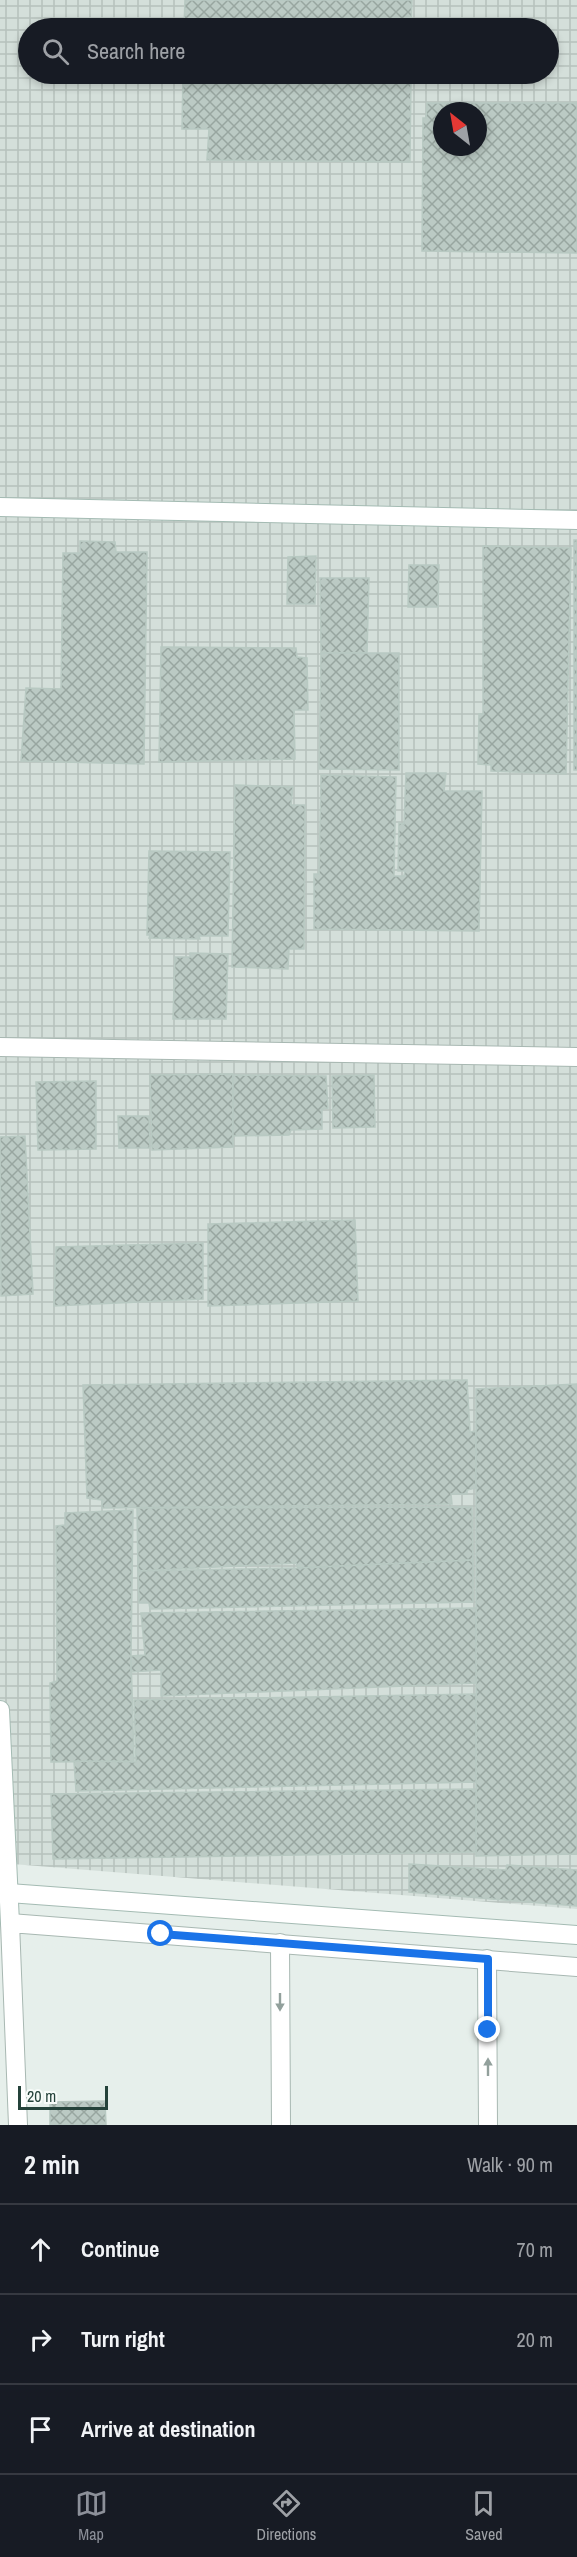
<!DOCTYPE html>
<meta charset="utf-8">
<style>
body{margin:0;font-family:"Archivo Narrow",sans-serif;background:#242831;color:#f1f3f6}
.compass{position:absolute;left:433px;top:102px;width:54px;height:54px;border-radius:50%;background:#171b24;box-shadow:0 3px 9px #0003;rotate:329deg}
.scale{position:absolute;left:18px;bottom:15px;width:90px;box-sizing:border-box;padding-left:6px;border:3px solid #24423a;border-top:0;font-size:16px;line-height:21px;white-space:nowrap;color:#24423a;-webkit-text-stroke:4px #f7fbf9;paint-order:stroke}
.stop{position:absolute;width:18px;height:18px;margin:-14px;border:4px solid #1a73e8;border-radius:50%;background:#fff}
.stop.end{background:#1a73e8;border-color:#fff;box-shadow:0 2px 6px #0008}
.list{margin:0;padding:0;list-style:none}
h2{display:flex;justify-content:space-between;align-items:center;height:78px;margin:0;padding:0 24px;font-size:26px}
h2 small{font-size:20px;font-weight:400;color:#9ea1a6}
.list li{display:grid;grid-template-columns:39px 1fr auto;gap:18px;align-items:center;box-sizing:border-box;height:90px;padding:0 24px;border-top:2px solid #363941}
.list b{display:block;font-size:22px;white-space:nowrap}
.list em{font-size:20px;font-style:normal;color:#9ea1a6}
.icon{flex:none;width:33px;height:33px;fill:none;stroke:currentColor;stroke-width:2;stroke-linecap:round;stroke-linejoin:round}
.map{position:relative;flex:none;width:577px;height:2125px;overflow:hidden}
.search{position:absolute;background:#171b24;box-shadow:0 3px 9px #0003;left:18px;right:18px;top:18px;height:66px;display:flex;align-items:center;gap:15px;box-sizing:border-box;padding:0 21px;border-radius:33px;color:#9ea1a6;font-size:22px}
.sheet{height:348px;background:#171b24}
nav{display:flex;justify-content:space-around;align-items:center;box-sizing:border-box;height:84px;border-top:2px solid #363941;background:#171b24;font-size:16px;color:#9ea1a6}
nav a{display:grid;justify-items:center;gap:3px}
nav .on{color:#8c9099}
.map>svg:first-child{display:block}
</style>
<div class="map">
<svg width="577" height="2125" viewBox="0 0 577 2125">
<defs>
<pattern id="industrial-grid" width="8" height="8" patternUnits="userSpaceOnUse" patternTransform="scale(1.5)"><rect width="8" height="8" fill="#d4dfda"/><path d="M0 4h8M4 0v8" fill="none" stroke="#b6c1bc"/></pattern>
<pattern id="building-cross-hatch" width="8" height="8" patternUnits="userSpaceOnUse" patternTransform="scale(1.5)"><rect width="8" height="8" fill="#bbcac4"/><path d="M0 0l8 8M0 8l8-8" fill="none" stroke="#98a6a0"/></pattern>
</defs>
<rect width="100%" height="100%" fill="#e6efeb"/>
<path fill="url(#industrial-grid)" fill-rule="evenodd" d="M0 0H577V1909L0 1863ZM28 28H548V74H28ZM442 111H478V147H442Z"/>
<g fill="url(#building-cross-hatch)" stroke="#b8c9c2" stroke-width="1.5" fill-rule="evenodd">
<polygon points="185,0 412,0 411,28 184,28"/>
<polygon points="183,74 411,74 410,162 207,160 209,129 182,129"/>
<path d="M427 103H577V253L422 251 423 118H426ZM442 111H478V147H442Z"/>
<rect x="574" y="540" width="3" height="230"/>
<polygon points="80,541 115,542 116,552 147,552 144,764 21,761 26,688 61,689 63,553 80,553"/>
<polygon points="483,546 571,548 566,774 491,771 491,765 478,764 479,714 483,714"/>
<polygon points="316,556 315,604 287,604 288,557"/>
<polygon points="409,565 439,565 438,607 408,607"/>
<polygon points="320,578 369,578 367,653 321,653"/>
<polygon points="161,647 296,648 297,657 307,658 308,710 294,710 295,759 159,762"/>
<polygon points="321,653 399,653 399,770 319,769"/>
<polygon points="406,773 446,773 444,791 482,791 479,931 314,929 314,874 319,874 321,775 396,777 394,876 404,876 405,871 398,871 399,823 404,824"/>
<polygon points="235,785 293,787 291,805 305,805 304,949 289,949 288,969 232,967"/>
<polygon points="149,851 230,852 228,936 199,936 200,939 149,938 150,935 147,935"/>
<polygon points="190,953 228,954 226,1019 173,1019 175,957 190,957"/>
<polygon points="233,1074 233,1147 152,1150 150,1075"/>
<polygon points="233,1075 326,1076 328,1108 322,1109 322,1129 291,1130 289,1135 233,1136"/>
<polygon points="374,1075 375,1127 333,1128 332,1076"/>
<polygon points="96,1081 96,1149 38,1150 36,1082"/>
<polygon points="118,1116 149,1116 150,1148 119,1148"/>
<polygon points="25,1136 33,1294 1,1296 0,1137"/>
<polygon points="355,1220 358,1301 208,1306 208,1224"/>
<polygon points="203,1243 203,1299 54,1306 56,1247"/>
<polygon points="467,1380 470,1432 476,1431 476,1488 467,1490 467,1494 451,1494 452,1504 102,1508 102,1500 87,1498 83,1385"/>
<polygon points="577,1384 577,1854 476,1856 476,1389"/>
<polygon points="472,1507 473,1560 298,1568 296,1563 138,1571 137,1508"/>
<polygon points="133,1510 131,1656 134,1761 51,1762 50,1683 57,1681 56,1526 65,1525 65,1513"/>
<polygon points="473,1560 473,1602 150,1609 149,1603 139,1603 138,1571 298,1568"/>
<polygon points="476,1608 476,1683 161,1696 161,1670 131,1672 131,1656 145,1655 141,1613"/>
<polygon points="476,1694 476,1782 76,1791 74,1761 136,1762 134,1700"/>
<polygon points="476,1789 476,1852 53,1859 51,1794"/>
<polygon points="409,1864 506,1870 507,1865 577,1870 577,1906 409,1892"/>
<polygon points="105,2101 106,2125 50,2125 50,2102"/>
</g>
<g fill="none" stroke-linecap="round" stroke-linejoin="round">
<g stroke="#a8b8b2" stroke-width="20">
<g id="street">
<polyline points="0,1047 577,1057"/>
<polyline points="280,1943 281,2125"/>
<polyline points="487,1959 488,2125"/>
<polyline points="18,2125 10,1923 577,1967"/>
</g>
</g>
<g stroke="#a4bbb3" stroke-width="20">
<g id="secondary">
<polyline points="0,507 577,520"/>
<polyline points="0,1710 10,1923"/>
<polyline points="9,1893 577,1935"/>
</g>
</g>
<use href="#street" stroke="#fff" stroke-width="18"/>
<use href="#secondary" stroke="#fff" stroke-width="18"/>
</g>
<defs><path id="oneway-solid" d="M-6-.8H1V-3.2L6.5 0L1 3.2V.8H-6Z" transform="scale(1.5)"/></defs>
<g fill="#92a09c">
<use href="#oneway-solid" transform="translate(280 2002) rotate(90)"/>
<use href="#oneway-solid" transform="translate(488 2067) rotate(-90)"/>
</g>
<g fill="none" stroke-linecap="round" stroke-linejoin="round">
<polyline stroke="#1a73e8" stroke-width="8" points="161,1934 488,1959 488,2030"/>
</g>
</svg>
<svg class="compass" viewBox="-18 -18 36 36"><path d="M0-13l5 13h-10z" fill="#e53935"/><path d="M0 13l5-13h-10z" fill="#9ea1a6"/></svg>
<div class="scale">20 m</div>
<div class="stop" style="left:161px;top:1934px"></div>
<div class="stop end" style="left:488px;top:2030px"></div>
<div class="search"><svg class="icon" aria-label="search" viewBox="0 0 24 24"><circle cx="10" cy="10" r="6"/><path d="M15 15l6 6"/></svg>Search here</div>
</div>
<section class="sheet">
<h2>2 min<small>Walk · 90 m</small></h2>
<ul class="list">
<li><svg class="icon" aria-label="ahead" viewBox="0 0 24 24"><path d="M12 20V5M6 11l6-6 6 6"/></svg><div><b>Continue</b></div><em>70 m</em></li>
<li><svg class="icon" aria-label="right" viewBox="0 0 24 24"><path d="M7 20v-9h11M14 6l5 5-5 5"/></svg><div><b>Turn right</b></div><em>20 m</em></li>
<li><svg class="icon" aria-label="arrive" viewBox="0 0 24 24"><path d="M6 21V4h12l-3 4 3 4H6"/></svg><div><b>Arrive at destination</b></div></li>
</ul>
</section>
<nav>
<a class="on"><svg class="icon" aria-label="map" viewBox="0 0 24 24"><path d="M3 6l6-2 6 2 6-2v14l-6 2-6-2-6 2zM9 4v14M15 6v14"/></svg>Map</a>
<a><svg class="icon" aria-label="directions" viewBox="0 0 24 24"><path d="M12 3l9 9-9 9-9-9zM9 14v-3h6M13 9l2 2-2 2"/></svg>Directions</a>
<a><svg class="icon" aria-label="saved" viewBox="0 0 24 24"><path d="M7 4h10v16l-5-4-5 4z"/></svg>Saved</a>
</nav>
